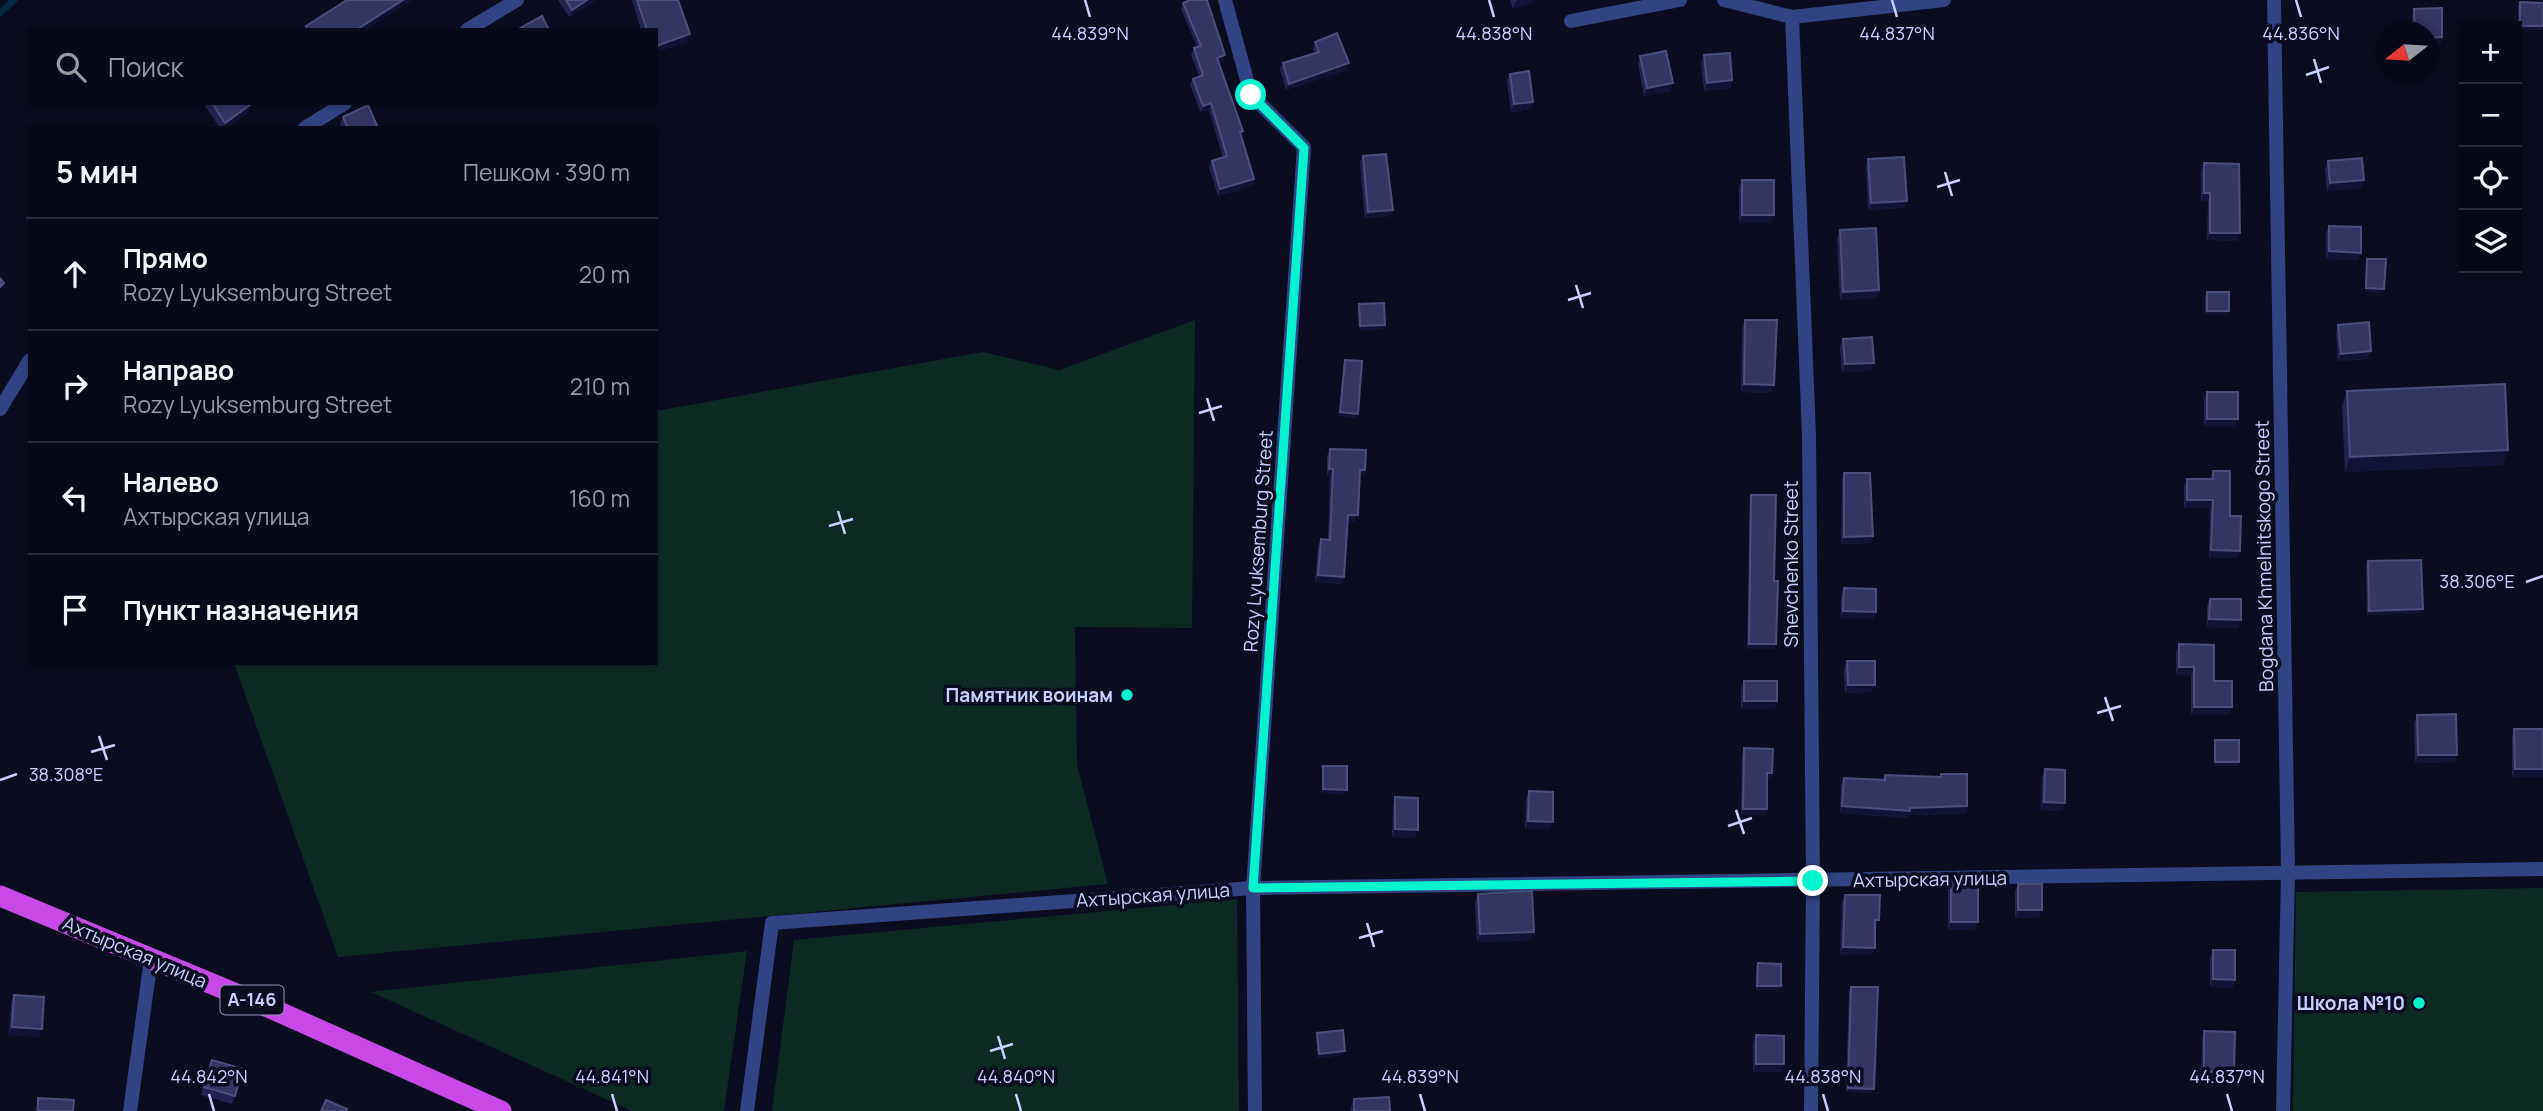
<!DOCTYPE html>
<html lang="ru">
<meta charset="utf-8">
<style>
body{margin:0;font-family:Manrope,sans-serif;background:#111221;color:#f1f3f6}
.controls{position:absolute;right:21px;top:21px;display:grid;overflow:hidden;border-radius:0px;box-shadow:0 2px 5px #0004}
.controls button{width:63px;height:63px;display:grid;place-items:center;padding:0;border:0;border-bottom:2px solid #292a37;background:#080918;color:#f1f3f6;font:35px sans-serif}
.compass{position:absolute;left:2375px;top:21px;width:63px;height:63px;border-radius:50%;background:#080918;box-shadow:0 2px 5px #0004;rotate:253deg}
.stop{position:absolute;width:21px;height:21px;margin:-16px;border:5px solid #00f4d0;border-radius:50%;background:#fff}
.stop.end{background:#00f4d0;border-color:#fff;box-shadow:0 2px 7px #0008}
.list{margin:0;padding:0;list-style:none}
h2{display:flex;justify-content:space-between;align-items:center;height:91px;margin:0;padding:0 28px;font-size:30px}
h2 small{font-size:23px;font-weight:400;color:#989aa2}
.list li{display:grid;grid-template-columns:46px 1fr auto;gap:21px;align-items:center;box-sizing:border-box;height:112px;padding:0 28px;border-top:2px solid #292a37}
.list b{display:block;font-size:26px;white-space:nowrap}
.list p{margin:0;font-size:23px;white-space:nowrap;color:#989aa2}
.list em{font-size:23px;font-style:normal;color:#989aa2}
.icon{flex:none;width:38px;height:38px;fill:none;stroke:currentColor;stroke-width:2;stroke-linecap:round;stroke-linejoin:round}
.map{position:relative;flex:none;width:2543px;height:1111px;overflow:hidden}
.search{position:absolute;background:#080918;box-shadow:0 2px 5px #0004;left:28px;top:28px;width:630px;height:77px;display:flex;align-items:center;gap:18px;box-sizing:border-box;padding:0 24px;border-radius:0px;color:#989aa2;font-size:26px}
.panel{position:absolute;background:#080918;box-shadow:0 2px 5px #0004;left:28px;top:126px;width:630px;height:539px;border-radius:0px}
.map>svg:first-child{display:block}
</style>
<div class="map">
<svg width="2543" height="1111" viewBox="0 0 2543 1111">
<rect width="100%" height="100%" fill="#0b0c20"/>
<g fill="#0d2a22">
<polygon points="1195,320 1192,628 1075,627 1077,765 1108,884 338,957 234,663 656,663 656,411 983,352 1059,370"/>
<polygon points="2543,888 2543,1111 2293,1111 2296,892"/>
<polygon points="1237,899 1239,1111 772,1111 794,940"/>
<polygon points="747,951 724,1111 632,1111 371,992"/>
</g>
<g fill="none" stroke-linecap="round" stroke-linejoin="round">
<polyline stroke="#05283e" stroke-width="7" points="0,13 14,0"/>
<g stroke="#324383" stroke-width="14">
<polyline points="1225,0 1251,95 1304,147 1253,888 1255,1111"/>
<polyline points="1724,0 1792,17 1944,0"/>
<polyline points="2274,0 2288,872 2283,1111"/>
<polyline points="1792,17 1809,435 1813,881 1811,1111"/>
<polyline points="1571,21 1680,0"/>
<polyline points="467,30 517,0"/>
<polyline points="305,128 345,103"/>
<polyline points="0,409 30,360"/>
<polyline points="130,1111 151,959"/>
<polyline points="747,1111 772,923 1253,888 2543,869"/>
</g>
<polyline stroke="#c84ae6" stroke-width="21" points="0,896 268,1007 501,1111"/>
</g>
<g fill="#22244f">
<polygon points="558,0 596,0 569,17"/>
<polygon points="632,0 678,0 687,42 656,52 656,30 641,30"/>
<polygon points="1510,0 1534,0 1533,3 1513,9"/>
<polygon points="2520,2 2542,30 2518,30 2518,6"/>
<polygon points="1183,3 1223,61 1219,62 1254,179 1252,186 1218,196 1209,167 1212,161 1223,158 1209,110 1201,113 1190,85 1193,79 1199,76 1191,55 1194,48 1197,47 1181,9"/>
<polygon points="2414,9 2442,37 2440,45 2427,32 2412,32 2412,17"/>
<polygon points="1315,42 1347,70 1286,90 1280,69 1283,63 1315,53 1313,48"/>
<polygon points="1704,55 1732,80 1730,88 1704,91 1701,63"/>
<polygon points="1640,56 1673,83 1670,91 1644,96 1638,64"/>
<polygon points="1510,74 1533,102 1531,109 1511,112 1507,81"/>
<polygon points="204,103 248,103 250,105 247,113 226,128 220,128 204,104"/>
<polygon points="343,117 378,128 342,128 340,124"/>
<polygon points="1363,156 1391,216 1365,218 1360,162"/>
<polygon points="1868,159 1904,208 1868,210 1866,166"/>
<polygon points="2328,161 2361,188 2327,191 2325,169"/>
<polygon points="2204,163 2240,233 2237,241 2207,240 2208,201 2201,201 2201,171"/>
<polygon points="1742,180 1771,223 1739,223 1739,188"/>
<polygon points="30,210 30,224 26,219"/>
<polygon points="2329,226 2358,260 2326,259 2326,233"/>
<polygon points="1840,230 1879,290 1877,298 1840,300 1837,238"/>
<polygon points="2367,259 2383,293 2365,292 2366,263"/>
<polygon points="2207,292 2227,315 2205,315 2205,296"/>
<polygon points="1359,304 1384,329 1359,330 1358,308"/>
<polygon points="1745,320 1771,393 1741,392 1742,328"/>
<polygon points="2338,325 2368,359 2338,361 2336,333"/>
<polygon points="1843,339 1871,371 1842,372 1840,347"/>
<polygon points="1345,360 1356,418 1339,416 1344,364"/>
<polygon points="2347,391 2508,450 2502,465 2345,472 2342,407"/>
<polygon points="2207,392 2238,419 2235,427 2204,427 2204,400"/>
<polygon points="1330,449 1365,470 1363,477 1359,477 1355,522 1348,522 1344,577 1342,584 1315,582 1318,546 1321,539 1328,540 1330,476 1327,476 1327,456"/>
<polygon points="2213,471 2230,516 2240,551 2237,558 2209,558 2210,508 2184,508 2184,487 2187,479 2210,479"/>
<polygon points="1844,473 1873,536 1870,543 1841,544 1842,480"/>
<polygon points="1751,495 1774,581 1776,644 1774,649 1747,649 1750,500"/>
<polygon points="2368,561 2423,609 2421,613 2367,615 2366,565"/>
<polygon points="1844,588 1876,612 1873,619 1841,619 1841,596"/>
<polygon points="2210,599 2238,628 2207,627 2207,607"/>
<polygon points="2179,644 2214,681 2229,715 2191,715 2191,675 2176,675 2176,652"/>
<polygon points="1847,661 1872,692 1845,693 1844,669"/>
<polygon points="1744,681 1777,701 1774,709 1741,709 1741,688"/>
<polygon points="2417,715 2457,755 2454,762 2415,763 2414,723"/>
<polygon points="2514,729 2543,729 2543,777 2512,777 2512,737"/>
<polygon points="2215,740 2239,762 2237,766 2214,766 2214,744"/>
<polygon points="1744,748 1770,779 1767,779 1767,809 1765,815 1741,815 1742,755"/>
<polygon points="1323,766 1345,794 1322,793 1322,770"/>
<polygon points="2045,769 2065,803 2062,811 2041,810 2042,777"/>
<polygon points="1941,774 1967,806 1965,814 1909,815 1907,818 1840,813 1841,785 1844,778 1883,780 1885,775 1939,777"/>
<polygon points="1529,791 1550,829 1525,829 1526,799"/>
<polygon points="1395,797 1415,838 1392,837 1393,805"/>
<polygon points="1951,881 1975,930 1948,930 1948,889"/>
<polygon points="2018,884 2042,910 2039,918 2015,918 2015,891"/>
<polygon points="1478,894 1534,932 1531,940 1477,942 1475,902"/>
<polygon points="1845,895 1876,928 1875,928 1872,955 1840,955 1842,902"/>
<polygon points="2213,950 2235,980 2232,988 2210,987 2210,958"/>
<polygon points="1758,963 1781,986 1780,990 1756,990 1756,967"/>
<polygon points="1851,987 1872,1093 1846,1092 1849,991"/>
<polygon points="14,995 39,1037 9,1035 11,1003"/>
<polygon points="2204,1031 2231,1080 2201,1080 2202,1039"/>
<polygon points="1317,1033 1343,1055 1318,1058 1316,1037"/>
<polygon points="1756,1035 1784,1064 1781,1072 1753,1072 1753,1043"/>
<polygon points="209,1067 235,1096 232,1104 201,1095"/>
<polygon points="38,1098 73,1111 35,1111 36,1106"/>
<polygon points="1354,1099 1390,1111 1351,1111 1351,1107"/>
</g>
<g fill="#111334">
<polygon points="403,0 412,0 366,30 356,30"/>
<polygon points="587,0 596,0 569,17 572,10"/>
<polygon points="1519,0 1534,0 1533,3 1513,9 1516,1"/>
<polygon points="2520,26 2543,26 2542,30 2518,30"/>
<polygon points="690,34 687,42 656,52 656,46"/>
<polygon points="2442,37 2440,45 2427,46 2427,38"/>
<polygon points="1225,55 1223,61 1215,64 1217,58"/>
<polygon points="1349,63 1347,70 1286,90 1289,84"/>
<polygon points="1732,80 1730,88 1704,91 1707,83"/>
<polygon points="1673,83 1670,91 1644,96 1647,88"/>
<polygon points="1533,102 1531,109 1511,112 1514,104"/>
<polygon points="1211,103 1209,110 1201,113 1203,106"/>
<polygon points="250,105 247,113 226,128 223,128 225,123"/>
<polygon points="1254,179 1252,186 1218,196 1220,189"/>
<polygon points="2364,180 2361,188 2327,191 2330,183"/>
<polygon points="2204,193 2210,193 2208,201 2201,201"/>
<polygon points="1907,201 1904,208 1868,210 1871,203"/>
<polygon points="1393,210 1391,216 1365,218 1368,212"/>
<polygon points="1742,215 1774,215 1771,223 1739,223"/>
<polygon points="2210,233 2240,233 2237,241 2207,240"/>
<polygon points="2329,251 2361,253 2358,260 2326,259"/>
<polygon points="2366,288 2384,289 2383,293 2365,292"/>
<polygon points="1879,290 1877,298 1840,300 1843,292"/>
<polygon points="2207,311 2229,311 2227,315 2205,315"/>
<polygon points="1385,325 1384,329 1359,330 1360,326"/>
<polygon points="2371,351 2368,359 2338,361 2341,354"/>
<polygon points="1874,363 1871,371 1842,372 1845,364"/>
<polygon points="1744,384 1774,385 1771,393 1741,392"/>
<polygon points="1340,412 1358,414 1356,418 1339,416"/>
<polygon points="2207,419 2238,419 2235,427 2204,427"/>
<polygon points="2508,450 2502,465 2345,472 2350,457"/>
<polygon points="1329,469 1333,469 1330,476 1327,476"/>
<polygon points="1360,470 1365,470 1363,477 1357,477"/>
<polygon points="2187,500 2213,500 2210,508 2184,508"/>
<polygon points="1348,515 1358,515 1355,522 1346,522"/>
<polygon points="1873,536 1870,543 1841,544 1844,537"/>
<polygon points="2211,550 2240,551 2237,558 2209,558"/>
<polygon points="1318,575 1344,577 1342,584 1315,582"/>
<polygon points="2423,609 2421,613 2367,615 2369,611"/>
<polygon points="1843,611 1876,612 1873,619 1841,619"/>
<polygon points="2209,619 2241,620 2238,628 2207,627"/>
<polygon points="1749,644 1776,644 1774,649 1747,649"/>
<polygon points="2179,667 2194,667 2191,675 2176,675"/>
<polygon points="1848,685 1875,685 1872,692 1845,693"/>
<polygon points="1744,701 1777,701 1774,709 1741,709"/>
<polygon points="2194,707 2232,707 2229,715 2191,715"/>
<polygon points="2418,755 2457,755 2454,762 2415,763"/>
<polygon points="2215,762 2239,762 2237,766 2214,766"/>
<polygon points="2515,769 2543,769 2543,777 2512,777"/>
<polygon points="1767,773 1772,773 1770,779 1765,779"/>
<polygon points="1323,789 1347,790 1345,794 1322,793"/>
<polygon points="2044,802 2065,803 2062,811 2041,810"/>
<polygon points="1842,806 1910,808 1967,806 1965,814 1909,815 1907,818 1840,813"/>
<polygon points="1743,809 1767,809 1765,815 1741,815"/>
<polygon points="1528,821 1553,822 1550,829 1525,829"/>
<polygon points="1395,829 1418,830 1415,838 1392,837"/>
<polygon points="2018,910 2042,910 2039,918 2015,918"/>
<polygon points="1875,920 1879,920 1876,928 1872,928"/>
<polygon points="1951,922 1978,922 1975,930 1948,930"/>
<polygon points="1534,932 1531,940 1477,942 1480,934"/>
<polygon points="1843,947 1875,948 1872,955 1840,955"/>
<polygon points="2213,979 2235,980 2232,988 2210,987"/>
<polygon points="1757,986 1781,986 1780,990 1756,990"/>
<polygon points="12,1027 42,1029 39,1037 9,1035"/>
<polygon points="1345,1051 1343,1055 1318,1058 1319,1054"/>
<polygon points="1756,1064 1784,1064 1781,1072 1753,1072"/>
<polygon points="2204,1072 2234,1072 2231,1080 2201,1080"/>
<polygon points="1848,1088 1874,1089 1872,1093 1846,1092"/>
</g>
<g fill="#343662" stroke="#4b4e7b" stroke-width="2">
<polygon points="347,0 403,0 356,30 308,30 306,26"/>
<polygon points="566,0 587,0 572,10"/>
<polygon points="637,0 678,0 690,34 656,46 656,30 647,30"/>
<polygon points="1190,0 1207,0 1225,55 1217,58 1243,131 1240,132 1254,179 1220,189 1212,161 1227,156 1211,103 1203,106 1193,79 1203,75 1194,48 1201,46 1183,3"/>
<polygon points="2520,2 2543,3 2543,26 2520,26"/>
<polygon points="2442,8 2442,37 2427,38 2427,32 2415,32 2414,9"/>
<polygon points="542,16 549,30 517,30"/>
<polygon points="1337,33 1349,63 1289,84 1283,63 1319,52 1315,42"/>
<polygon points="1666,51 1673,83 1647,88 1640,56"/>
<polygon points="1730,53 1732,80 1707,83 1704,55"/>
<polygon points="1529,71 1533,102 1514,104 1510,74"/>
<polygon points="212,103 248,103 250,105 225,123"/>
<polygon points="368,105 378,128 348,128 343,117"/>
<polygon points="1386,154 1393,210 1368,212 1363,156"/>
<polygon points="1904,157 1907,201 1871,203 1868,159"/>
<polygon points="2362,158 2364,180 2330,183 2328,161"/>
<polygon points="2204,163 2239,164 2240,233 2210,233 2210,193 2204,193"/>
<rect x="1742" y="180" width="32" height="35"/>
<polygon points="2329,226 2361,227 2361,253 2329,251"/>
<polygon points="1876,228 1879,290 1843,292 1840,230"/>
<polygon points="2367,259 2386,259 2384,289 2366,288"/>
<polygon points="0,278 4,283 0,287"/>
<rect x="2207" y="292" width="22" height="19"/>
<polygon points="1384,303 1385,325 1360,326 1359,304"/>
<polygon points="1745,320 1777,320 1774,385 1744,384"/>
<polygon points="2369,322 2371,351 2341,354 2338,325"/>
<polygon points="1872,337 1874,363 1845,364 1843,339"/>
<polygon points="1345,360 1362,361 1358,414 1340,412"/>
<polygon points="2505,384 2508,450 2350,457 2347,391"/>
<rect x="2207" y="392" width="31" height="27"/>
<polygon points="1330,449 1366,450 1365,470 1360,470 1358,515 1348,515 1344,577 1318,575 1321,539 1330,540 1333,469 1329,469"/>
<polygon points="2213,471 2230,471 2230,516 2241,516 2240,551 2211,550 2213,500 2187,500 2187,479 2213,479"/>
<polygon points="1844,473 1870,473 1873,536 1844,537"/>
<polygon points="1751,495 1776,495 1774,581 1778,581 1776,644 1749,644"/>
<polygon points="2421,560 2423,609 2369,611 2368,561"/>
<polygon points="1844,588 1876,589 1876,612 1843,611"/>
<polygon points="2210,599 2241,599 2241,620 2209,619"/>
<polygon points="2179,644 2214,645 2214,681 2232,681 2232,707 2194,707 2194,667 2179,667"/>
<polygon points="1847,661 1875,661 1875,685 1848,685"/>
<rect x="1744" y="681" width="33" height="20"/>
<polygon points="2456,714 2457,755 2418,755 2417,715"/>
<polygon points="2514,729 2543,729 2543,769 2515,769"/>
<rect x="2215" y="740" width="24" height="22"/>
<polygon points="1744,748 1773,749 1772,773 1767,773 1767,809 1743,809"/>
<polygon points="1323,766 1347,766 1347,790 1323,789"/>
<polygon points="2045,769 2065,770 2065,803 2044,802"/>
<polygon points="1941,774 1967,774 1967,806 1910,808 1910,811 1842,806 1844,778 1885,780 1885,775 1941,777"/>
<polygon points="1529,791 1553,792 1553,822 1528,821"/>
<polygon points="1395,797 1418,798 1418,830 1395,829"/>
<rect x="1951" y="881" width="27" height="41"/>
<rect x="2018" y="884" width="24" height="26"/>
<polygon points="1532,891 1534,932 1480,934 1478,894"/>
<polygon points="1845,895 1880,895 1879,920 1875,920 1875,948 1843,947"/>
<polygon points="2213,950 2235,950 2235,980 2213,979"/>
<polygon points="1758,963 1781,964 1781,986 1757,986"/>
<polygon points="1851,987 1878,987 1874,1089 1848,1088"/>
<polygon points="14,995 44,997 42,1029 12,1027"/>
<polygon points="1343,1030 1345,1051 1319,1054 1317,1033"/>
<polygon points="2204,1031 2235,1032 2234,1072 2204,1072"/>
<polygon points="1756,1035 1784,1036 1784,1064 1756,1064"/>
<polygon points="212,1060 243,1069 235,1096 204,1087"/>
<polygon points="1389,1097 1390,1111 1354,1111 1354,1099"/>
<polygon points="38,1098 74,1100 73,1111 38,1111"/>
<polygon points="326,1100 347,1109 346,1111 321,1111"/>
</g>
<g fill="none" stroke-linecap="round" stroke-linejoin="round">
<polyline stroke="#00f4d0" stroke-width="9" points="1251,95 1304,148 1253,888 1813,881"/>
</g>
<path fill="none" stroke="#c9d0ff" stroke-width="2.5" d="M1085 0 1090 17M1489 0 1494 17M1892 0 1897 17M2296 0 2301 17M2314 59 2321 83M2306 75 2329 67M1945 172 1952 196M1937 187 1960 180M1576 285 1583 308M1568 300 1591 293M1207 398 1214 421M1199 413 1222 406M838 511 845 534M829 526 853 519M2526 582 2543 576M2105 697 2113 721M2097 713 2121 706M99 736 107 760M91 752 115 745M0 780 17 774M1736 810 1744 834M1728 826 1752 818M1367 923 1374 947M1359 938 1383 931M998 1036 1005 1059M990 1051 1013 1044M209 1094 214 1111M612 1094 617 1111M1016 1094 1021 1111M1420 1094 1425 1111M1823 1094 1828 1111M2227 1094 2232 1111"/>
<g fill="#00f4d0" stroke="#0b0c20" stroke-width="2.5">
<circle cx="1127" cy="695" r="7"/>
<circle cx="2419" cy="1003" r="7"/>
</g>
<g text-anchor="middle" stroke-width="7" stroke-linejoin="round" paint-order="stroke">
<rect fill="#0b0c20" stroke="#9095bc" stroke-width="2" x="220.5" y="985.5" width="63" height="29" rx="5"/>
<g font-size="18" font-weight="bold" fill="#c9d0ff">
<text x="252" y="1006">А-146</text>
</g>
<g font-size="19" fill="#c9d0ff" stroke="#0b0c20">
<text transform="translate(1258 541) rotate(-86)" y="7">Rozy Lyuksemburg Street</text>
<text transform="translate(2264 556) rotate(-91)" y="7">Bogdana Khmelnitskogo Street</text>
<text transform="translate(1791 564) rotate(-90)" y="7">Shevchenko Street</text>
<text transform="translate(1930 879) rotate(-1)" y="7">Ахтырская улица</text>
<text transform="translate(1153 895) rotate(-4)" y="7">Ахтырская улица</text>
<text transform="translate(135 952) rotate(23)" y="7">Ахтырская улица</text>
</g>
<g font-size="19" font-weight="bold" fill="#c9d0ff" stroke="#0b0c20" text-anchor="end">
<text x="1113" y="702">Памятник воинам</text>
<text x="2405" y="1010">Школа №10</text>
</g>
</g>
<g font-size="18" text-anchor="middle" fill="#c9d0ff" stroke="#0b0c20" stroke-width="7" stroke-linejoin="round" paint-order="stroke">
<text x="1090" y="40">44.839°N</text>
<text x="1494" y="40">44.838°N</text>
<text x="1897" y="40">44.837°N</text>
<text x="2301" y="40">44.836°N</text>
<text x="2477" y="588">38.306°E</text>
<text x="66" y="781">38.308°E</text>
<text x="209" y="1083">44.842°N</text>
<text x="612" y="1083">44.841°N</text>
<text x="1016" y="1083">44.840°N</text>
<text x="1420" y="1083">44.839°N</text>
<text x="1823" y="1083">44.838°N</text>
<text x="2227" y="1083">44.837°N</text>
</g>
</svg>
<div class="controls">
<button>+</button>
<button>−</button>
<button><svg class="icon" aria-label="locate" viewBox="0 0 24 24"><circle cx="12" cy="12" r="6"/><path d="M12 2v4M12 18v4M2 12h4M18 12h4"/></svg></button>
<button><svg class="icon" aria-label="layers" viewBox="0 0 24 24"><path d="M12 4l9 5-9 5-9-5zM3 14l9 5 9-5"/></svg></button>
</div>
<svg class="compass" viewBox="-18 -18 36 36"><path d="M0-13l5 13h-10z" fill="#e53935"/><path d="M0 13l5-13h-10z" fill="#989aa2"/></svg>
<div class="stop" style="left:1251px;top:95px"></div>
<div class="stop end" style="left:1813px;top:881px"></div>
<div class="search"><svg class="icon" aria-label="search" viewBox="0 0 24 24"><circle cx="10" cy="10" r="6"/><path d="M15 15l6 6"/></svg>Поиск</div>
<section class="panel">
<h2>5 мин<small>Пешком · 390 m</small></h2>
<ul class="list">
<li><svg class="icon" aria-label="ahead" viewBox="0 0 24 24"><path d="M12 20V5M6 11l6-6 6 6"/></svg><div><b>Прямо</b><p>Rozy Lyuksemburg Street</p></div><em>20 m</em></li>
<li><svg class="icon" aria-label="right" viewBox="0 0 24 24"><path d="M7 20v-9h11M14 6l5 5-5 5"/></svg><div><b>Направо</b><p>Rozy Lyuksemburg Street</p></div><em>210 m</em></li>
<li><svg class="icon" aria-label="left" viewBox="0 0 24 24"><path d="M17 20v-9H6M10 6l-5 5 5 5"/></svg><div><b>Налево</b><p>Ахтырская улица</p></div><em>160 m</em></li>
<li><svg class="icon" aria-label="arrive" viewBox="0 0 24 24"><path d="M6 21V4h12l-3 4 3 4H6"/></svg><div><b>Пункт назначения</b></div></li>
</ul>
</section>
</div>
